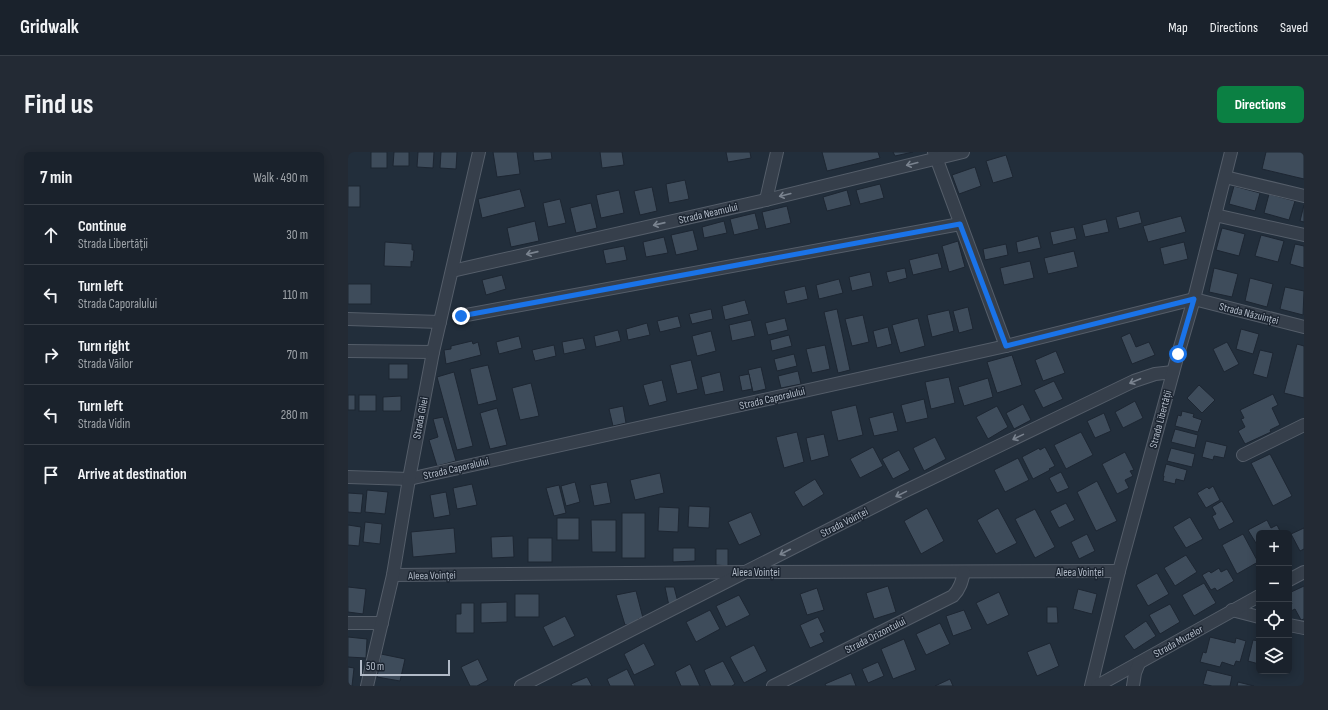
<!DOCTYPE html>
<meta charset="utf-8">
<style>
body{margin:0;font-family:"Sofia Sans Condensed",sans-serif;background:#232a34;color:#f1f3f6}
.controls{position:absolute;right:12px;bottom:12px;display:grid;overflow:hidden;border-radius:6px;box-shadow:0 2px 10px #0003}
.controls button{width:36px;height:36px;display:grid;place-items:center;padding:0;border:0;border-bottom:1px solid #383f48;background:#1a222c;color:#f1f3f6;font:20px sans-serif}
.scale{position:absolute;left:12px;bottom:10px;width:90px;box-sizing:border-box;padding-left:4px;border:2px solid #b1bac7;border-top:0;font-size:11px;line-height:14px;white-space:nowrap;color:#b1bac7;-webkit-text-stroke:3px #1b2430;paint-order:stroke}
.stop{position:absolute;width:12px;height:12px;margin:-9px;border:3px solid #1a73e8;border-radius:50%;background:#fff}
.stop.end{background:#1a73e8;border-color:#fff;box-shadow:0 1px 4px #0008}
.list{margin:0;padding:0;list-style:none}
h2{display:flex;justify-content:space-between;align-items:center;height:52px;margin:0;padding:0 16px;font-size:17px}
h2 small{font-size:13px;font-weight:400;color:#9fa4a9}
.list li{display:grid;grid-template-columns:26px 1fr auto;gap:12px;align-items:center;box-sizing:border-box;height:60px;padding:0 16px;border-top:1px solid #383f48}
.list b{display:block;font-size:15px;white-space:nowrap}
.list p{margin:0;font-size:13px;white-space:nowrap;color:#9fa4a9}
.list em{font-size:13px;font-style:normal;color:#9fa4a9}
.icon{flex:none;width:22px;height:22px;fill:none;stroke:currentColor;stroke-width:2;stroke-linecap:round;stroke-linejoin:round}
.map{position:relative;flex:none;width:956px;height:534px;overflow:hidden;border-radius:6px}
header{display:flex;align-items:center;gap:24px;box-sizing:border-box;height:56px;padding:0 20px;background:#1a222c;border-bottom:1px solid #383f48}
header strong{font-size:19px}
nav{display:flex;gap:22px;margin-inline-start:auto;font-size:14px}
.intro{display:flex;align-items:center;justify-content:space-between;box-sizing:border-box;height:96px;padding:0 24px}
h1{margin:0;font-size:28px}
.button{padding:10px 18px;border-radius:6px;background:#0b8043;color:#fff;font-size:14px;font-weight:700}
main{display:flex;gap:24px;padding:0 24px}
aside{flex:1;background:#1a222c;border-radius:6px;box-shadow:0 2px 10px #0003}
.map>svg:first-child{display:block}
</style>
<header>
<strong>Gridwalk</strong>
<nav><a>Map</a><a>Directions</a><a>Saved</a></nav>
</header>
<div class="intro"><h1>Find us</h1><a class="button">Directions</a></div>
<main>
<aside>
<h2>7 min<small>Walk · 490 m</small></h2>
<ul class="list">
<li><svg class="icon" aria-label="ahead" viewBox="0 0 24 24"><path d="M12 20V5M6 11l6-6 6 6"/></svg><div><b>Continue</b><p>Strada Libertății</p></div><em>30 m</em></li>
<li><svg class="icon" aria-label="left" viewBox="0 0 24 24"><path d="M17 20v-9H6M10 6l-5 5 5 5"/></svg><div><b>Turn left</b><p>Strada Caporalului</p></div><em>110 m</em></li>
<li><svg class="icon" aria-label="right" viewBox="0 0 24 24"><path d="M7 20v-9h11M14 6l5 5-5 5"/></svg><div><b>Turn right</b><p>Strada Văilor</p></div><em>70 m</em></li>
<li><svg class="icon" aria-label="left" viewBox="0 0 24 24"><path d="M17 20v-9H6M10 6l-5 5 5 5"/></svg><div><b>Turn left</b><p>Strada Vidin</p></div><em>280 m</em></li>
<li><svg class="icon" aria-label="arrive" viewBox="0 0 24 24"><path d="M6 21V4h12l-3 4 3 4H6"/></svg><div><b>Arrive at destination</b></div></li>
</ul>
</aside>
<div class="map">
<svg width="956" height="534" viewBox="0 0 956 534">
<rect width="100%" height="100%" fill="#222e3b"/>
<g fill="#3e4c5b" stroke="#1d2632">
<rect x="23" y="0" width="16" height="16"/>
<polygon points="46,0 61,0 61,14 45,14"/>
<polygon points="70,0 86,0 85,16 69,15"/>
<polygon points="93,0 109,0 108,17 92,16"/>
<polygon points="145,0 169,0 172,22 149,25"/>
<polygon points="185,0 203,0 204,7 186,9"/>
<polygon points="252,0 274,0 276,13 254,16"/>
<polygon points="378,0 402,0 403,6 380,10"/>
<polygon points="474,0 530,0 532,6 479,19"/>
<polygon points="545,0 565,0 547,4"/>
<polygon points="918,0 956,0 956,27 914,17"/>
<polygon points="658,3 665,25 645,31 638,9"/>
<polygon points="627,15 633,34 611,42 604,23"/>
<polygon points="337,28 341,47 321,51 318,32"/>
<polygon points="532,32 536,46 512,52 508,38"/>
<rect x="0" y="34" width="12" height="21"/>
<polygon points="886,34 912,41 907,59 881,52"/>
<polygon points="304,35 309,59 292,63 286,39"/>
<polygon points="172,37 177,55 134,66 130,47"/>
<polygon points="271,38 276,61 253,66 248,43"/>
<polygon points="499,38 503,53 479,59 475,45"/>
<polygon points="921,42 947,49 941,68 916,61"/>
<polygon points="212,47 218,71 200,75 195,51"/>
<polygon points="243,51 249,76 228,81 222,56"/>
<polygon points="956,53 956,70 952,69"/>
<polygon points="439,54 443,71 418,77 414,60"/>
<polygon points="791,59 794,71 771,77 768,65"/>
<polygon points="407,61 411,77 386,83 382,67"/>
<polygon points="833,64 838,80 800,90 795,74"/>
<polygon points="758,67 761,80 737,85 734,73"/>
<polygon points="187,69 191,89 163,95 159,76"/>
<polygon points="376,69 379,81 356,86 354,75"/>
<polygon points="726,75 729,87 705,93 702,80"/>
<polygon points="874,76 897,82 891,104 868,98"/>
<polygon points="345,78 350,98 328,103 323,83"/>
<polygon points="913,83 936,89 930,110 907,104"/>
<polygon points="690,84 693,96 670,101 668,90"/>
<polygon points="316,85 320,101 298,105 295,90"/>
<polygon points="610,89 617,115 601,120 594,94"/>
<polygon points="37,90 64,92 64,98 66,98 65,110 63,109 63,115 36,114"/>
<polygon points="836,90 840,107 816,113 812,96"/>
<polygon points="658,92 660,103 637,108 635,97"/>
<polygon points="947,92 956,94 956,116 942,112"/>
<polygon points="276,94 279,108 258,112 255,98"/>
<polygon points="726,99 730,115 700,122 696,106"/>
<polygon points="590,101 594,116 565,123 561,108"/>
<polygon points="682,109 686,126 656,133 652,116"/>
<polygon points="557,116 559,126 541,131 538,120"/>
<polygon points="866,116 890,122 884,145 861,140"/>
<polygon points="522,120 525,134 504,139 501,125"/>
<polygon points="154,123 158,137 138,143 134,128"/>
<polygon points="902,126 925,132 919,155 897,149"/>
<polygon points="491,127 495,141 471,147 468,133"/>
<rect x="0" y="132" width="23" height="20"/>
<polygon points="457,134 460,147 439,152 436,139"/>
<polygon points="937,135 956,139 955,163 932,157"/>
<polygon points="397,148 401,162 377,168 374,154"/>
<polygon points="620,155 625,177 611,181 605,159"/>
<polygon points="363,157 365,167 344,172 341,162"/>
<polygon points="489,157 502,218 490,221 476,160"/>
<polygon points="601,158 606,179 584,185 579,163"/>
<polygon points="515,163 521,190 504,194 497,167"/>
<polygon points="330,164 333,175 312,180 309,169"/>
<polygon points="437,166 440,178 420,183 417,171"/>
<polygon points="570,166 577,194 552,201 544,173"/>
<polygon points="403,168 407,184 384,189 381,173"/>
<polygon points="299,171 302,183 280,188 278,177"/>
<polygon points="540,175 544,192 529,196 525,179"/>
<polygon points="893,177 911,182 905,202 888,197"/>
<polygon points="270,178 273,189 248,195 246,184"/>
<polygon points="363,179 368,199 349,204 344,184"/>
<polygon points="782,181 788,195 801,190 807,203 784,212 773,185"/>
<polygon points="441,183 444,194 424,199 422,188"/>
<polygon points="171,184 174,196 151,202 148,190"/>
<polygon points="235,186 238,197 216,202 214,190"/>
<polygon points="124,189 125,192 130,190 133,203 98,212 96,198 103,197 103,194"/>
<polygon points="879,190 891,212 876,220 865,197"/>
<polygon points="949,192 956,194 956,246 936,241"/>
<polygon points="206,193 208,204 187,209 184,198"/>
<polygon points="477,193 482,217 464,221 458,197"/>
<polygon points="912,198 925,201 919,226 905,222"/>
<polygon points="708,199 717,221 695,229 687,208"/>
<polygon points="446,202 449,214 429,219 426,207"/>
<polygon points="664,203 674,233 649,241 639,210"/>
<polygon points="343,208 350,237 329,242 322,213"/>
<rect x="41" y="212" width="19" height="15"/>
<polygon points="140,213 149,248 130,253 122,217"/>
<polygon points="413,215 418,237 405,240 400,218"/>
<polygon points="450,219 453,232 433,236 430,224"/>
<polygon points="106,220 125,294 109,298 89,225"/>
<polygon points="372,220 376,239 357,243 353,225"/>
<polygon points="401,222 404,237 394,239 391,224"/>
<polygon points="601,225 607,251 583,257 577,230"/>
<polygon points="640,226 645,245 616,254 610,235"/>
<polygon points="314,228 319,249 301,254 295,233"/>
<polygon points="706,229 715,247 695,256 686,238"/>
<polygon points="183,231 191,264 172,268 164,236"/>
<polygon points="851,233 867,248 854,261 839,246"/>
<polygon points="925,242 930,253 924,256 932,273 922,278 923,280 897,292 890,279 897,275 893,267 896,266 892,258"/>
<rect x="0" y="243" width="7" height="15"/>
<rect x="11" y="243" width="17" height="16"/>
<polygon points="53,244 53,259 35,259 35,245"/>
<polygon points="576,247 580,266 558,271 553,253"/>
<polygon points="787,249 795,266 775,276 767,260"/>
<polygon points="675,252 683,268 666,277 658,261"/>
<polygon points="508,253 515,283 490,289 483,259"/>
<polygon points="275,254 278,271 265,274 261,257"/>
<polygon points="649,254 660,275 640,287 628,265"/>
<polygon points="149,256 159,293 142,297 132,261"/>
<polygon points="834,259 846,262 845,265 854,268 850,280 827,274 830,263 833,264"/>
<polygon points="545,260 550,279 526,284 521,266"/>
<polygon points="756,261 763,279 747,286 739,269"/>
<polygon points="95,265 108,309 89,314 81,288 90,285 85,267"/>
<polygon points="827,277 850,283 847,296 823,290"/>
<polygon points="449,280 456,310 436,316 428,285"/>
<polygon points="733,280 745,303 718,317 706,293"/>
<polygon points="476,282 481,304 463,309 458,286"/>
<polygon points="587,285 598,307 576,319 565,296"/>
<polygon points="858,289 879,294 876,306 866,304 865,308 854,305"/>
<polygon points="525,295 535,314 512,326 502,307"/>
<polygon points="697,295 707,314 701,317 702,318 685,327 674,305 691,296 692,298"/>
<polygon points="823,296 847,302 844,315 819,309"/>
<polygon points="551,298 562,318 545,327 534,307"/>
<polygon points="777,300 786,318 782,319 785,324 777,328 781,336 769,342 754,312"/>
<polygon points="922,302 944,344 925,354 903,311"/>
<polygon points="670,306 681,328 657,340 646,318"/>
<polygon points="818,312 839,318 836,329 828,327 827,332 815,329 816,324 815,324"/>
<polygon points="713,320 721,336 709,341 701,326"/>
<polygon points="312,321 316,341 287,348 282,328"/>
<polygon points="467,327 476,342 455,355 446,340"/>
<polygon points="749,329 769,369 748,379 729,340"/>
<polygon points="227,330 232,350 218,354 213,334"/>
<polygon points="259,330 263,351 246,354 242,333"/>
<polygon points="124,332 129,353 109,357 105,336"/>
<polygon points="211,333 218,361 206,364 198,336"/>
<polygon points="865,334 872,348 858,356 849,341 859,335 861,337"/>
<polygon points="19,338 40,340 37,362 17,360"/>
<polygon points="98,340 102,363 86,366 82,343"/>
<polygon points="0,341 15,342 13,361 0,360"/>
<polygon points="874,349 886,370 871,378 864,364 868,362 864,355"/>
<polygon points="718,351 727,368 711,376 702,359"/>
<polygon points="341,354 362,355 361,376 340,375"/>
<polygon points="311,355 331,356 330,380 310,379"/>
<polygon points="579,356 596,389 573,402 556,369"/>
<polygon points="650,356 669,391 648,402 629,368"/>
<polygon points="687,357 707,395 687,406 667,367"/>
<polygon points="403,360 413,383 391,393 380,370"/>
<rect x="274" y="361" width="23" height="45"/>
<polygon points="842,365 855,387 838,396 825,375"/>
<rect x="209" y="366" width="22" height="22"/>
<polygon points="243,368 268,368 268,400 244,400"/>
<polygon points="919,368 923,376 929,373 933,381 911,381 911,396 900,378"/>
<polygon points="17,370 34,372 32,392 15,390"/>
<polygon points="0,373 13,375 11,394 0,393"/>
<polygon points="106,376 108,401 65,405 63,380"/>
<polygon points="956,376 956,397 952,399 943,382"/>
<polygon points="739,382 747,399 731,407 723,390"/>
<polygon points="895,382 910,410 889,422 874,393"/>
<polygon points="165,384 166,405 144,406 143,385"/>
<rect x="180" y="386" width="24" height="24"/>
<polygon points="325,396 347,396 347,409 325,410"/>
<polygon points="368,397 380,397 380,414 368,413"/>
<polygon points="838,403 849,420 827,434 816,416"/>
<polygon points="871,416 873,420 879,417 886,429 869,439 867,436 863,438 854,423 861,419 863,421"/>
<polygon points="809,421 821,442 800,454 788,433"/>
<polygon points="856,431 868,451 846,464 834,443"/>
<polygon points="540,434 548,460 526,467 518,441"/>
<polygon points="956,434 956,467 953,468 947,457 941,460 941,453 944,452 941,447 941,441"/>
<polygon points="0,435 18,437 15,462 0,460"/>
<polygon points="317,435 326,435 330,450 321,454"/>
<polygon points="469,436 476,458 459,463 452,442"/>
<polygon points="730,437 749,442 744,462 725,457"/>
<polygon points="288,439 295,466 290,467 291,470 277,473 268,443"/>
<polygon points="651,440 661,463 639,473 628,451"/>
<rect x="167" y="442" width="24" height="23"/>
<polygon points="391,443 402,463 378,475 368,454"/>
<polygon points="159,450 159,470 133,471 133,451"/>
<polygon points="113,451 126,451 126,481 108,481 108,462 113,462"/>
<polygon points="822,452 832,470 812,482 801,463"/>
<polygon points="699,455 709,455 710,471 699,471"/>
<polygon points="362,458 372,477 348,490 338,470"/>
<polygon points="616,458 624,477 605,484 598,464"/>
<polygon points="217,464 227,484 205,495 195,475"/>
<polygon points="470,465 477,480 472,482 476,490 462,496 452,473"/>
<polygon points="798,469 808,484 786,498 776,484"/>
<polygon points="592,471 602,492 578,503 568,482"/>
<polygon points="0,485 19,487 18,506 0,505"/>
<polygon points="862,485 887,491 888,486 898,489 892,510 888,509 886,514 874,510 872,515 852,510 855,500 858,501"/>
<polygon points="556,487 568,518 545,527 533,497"/>
<polygon points="905,488 911,489 911,512 900,509"/>
<polygon points="296,491 307,513 286,523 276,502"/>
<polygon points="702,491 711,514 689,524 679,500"/>
<polygon points="406,493 419,519 396,531 382,505"/>
<polygon points="33,502 57,507 52,529 29,525"/>
<polygon points="130,507 140,528 129,534 122,534 113,515"/>
<polygon points="375,509 387,532 384,534 363,534 356,518"/>
<polygon points="530,510 536,524 520,531 514,517"/>
<polygon points="342,512 352,534 333,534 327,520"/>
<polygon points="0,515 6,516 4,534 0,534"/>
<polygon points="279,517 287,534 262,534 259,527"/>
<polygon points="859,518 884,524 882,534 864,534 855,532"/>
<polygon points="503,521 508,534 478,534 477,532"/>
<polygon points="239,525 244,534 224,534 223,532"/>
<polygon points="602,527 605,534 587,534"/>
<polygon points="890,530 906,534 889,534"/>
</g>
<g fill="none" stroke-linecap="round" stroke-linejoin="round">
<g stroke="#545d69" stroke-width="14">
<g id="minor">
<polyline points="586,0 658,194"/>
<polyline points="877,25 956,44"/>
<polyline points="418,48 429,0"/>
<polyline points="867,63 956,83"/>
<polyline points="104,119 418,48 615,0"/>
<polyline points="113,164 612,72"/>
<polyline points="0,167 92,170"/>
<polyline points="0,199 85,200"/>
<polyline points="895,303 956,273"/>
<polyline points="0,325 61,327 658,194 846,147 956,175"/>
<polyline points="45,423 399,420 771,419"/>
<polyline points="941,428 956,420"/>
<polyline points="884,458 911,465"/>
<polyline points="0,471 34,471"/>
<polyline points="941,473 956,476"/>
<polyline points="19,534 45,423 61,327 85,200 131,0"/>
<polyline points="173,534 555,340 786,229 807,222 825,220"/>
<path d="M425 534 605 444C612 437 614 429 616 420"/>
<polyline points="743,534 771,419 830,202 846,147 883,0"/>
<polyline points="749,534 911,444"/>
<polyline points="785,534 787,521 791,511"/>
</g>
</g>
<use href="#minor" stroke="#363f4b" stroke-width="12"/>
</g>
<defs><path id="oneway-shaft" d="M-6 0H5M1.5-3L5.5 0L1.5 3" fill="none" stroke-width="1.6" stroke-linecap="round" stroke-linejoin="round"/></defs>
<g stroke="#7a838f">
<use href="#oneway-shaft" transform="translate(564 12) rotate(166)"/>
<use href="#oneway-shaft" transform="translate(437 43) rotate(166)"/>
<use href="#oneway-shaft" transform="translate(311 72) rotate(167)"/>
<use href="#oneway-shaft" transform="translate(184 101) rotate(167)"/>
<use href="#oneway-shaft" transform="translate(787 229) rotate(157)"/>
<use href="#oneway-shaft" transform="translate(670 285) rotate(154)"/>
<use href="#oneway-shaft" transform="translate(553 342) rotate(154)"/>
<use href="#oneway-shaft" transform="translate(437 400) rotate(153)"/>
</g>
<g fill="none" stroke-linecap="round" stroke-linejoin="round">
<polyline stroke="#1a73e8" stroke-width="5" points="113,164 612,72 658,194 846,147 830,202"/>
</g>
<g text-anchor="middle" stroke-width="3" stroke-linejoin="round" paint-order="stroke">
<g font-size="11" fill="#b1bac7" stroke="#1b2430">
<text transform="translate(360 61) rotate(-13)" y="4">Strada Neamului</text>
<text transform="translate(901 161) rotate(14)" y="4">Strada Năzuinței</text>
<text transform="translate(424 246) rotate(-13)" y="4">Strada Caporalului</text>
<text transform="translate(72 266) rotate(-79)" y="4">Strada Gliei</text>
<text transform="translate(812 267) rotate(-75)" y="4">Strada Libertății</text>
<text transform="translate(108 316) rotate(-13)" y="4">Strada Caporalului</text>
<text transform="translate(496 370) rotate(-27)" y="4">Strada Voinței</text>
<text x="408" y="424">Aleea Voinței</text>
<text x="732" y="424">Aleea Voinței</text>
<text transform="translate(84 423) rotate(-1)" y="4">Aleea Voinței</text>
<text transform="translate(527 483) rotate(-27)" y="4">Strada Orizontului</text>
<text transform="translate(830 489) rotate(-29)" y="4">Strada Muzelor</text>
</g>
</g>
</svg>
<div class="controls">
<button>+</button>
<button>−</button>
<button><svg class="icon" aria-label="locate" viewBox="0 0 24 24"><circle cx="12" cy="12" r="6"/><path d="M12 2v4M12 18v4M2 12h4M18 12h4"/></svg></button>
<button><svg class="icon" aria-label="layers" viewBox="0 0 24 24"><path d="M12 4l9 5-9 5-9-5zM3 14l9 5 9-5"/></svg></button>
</div>
<div class="scale">50 m</div>
<div class="stop" style="left:830px;top:202px"></div>
<div class="stop end" style="left:113px;top:164px"></div>
</div>
</main>
